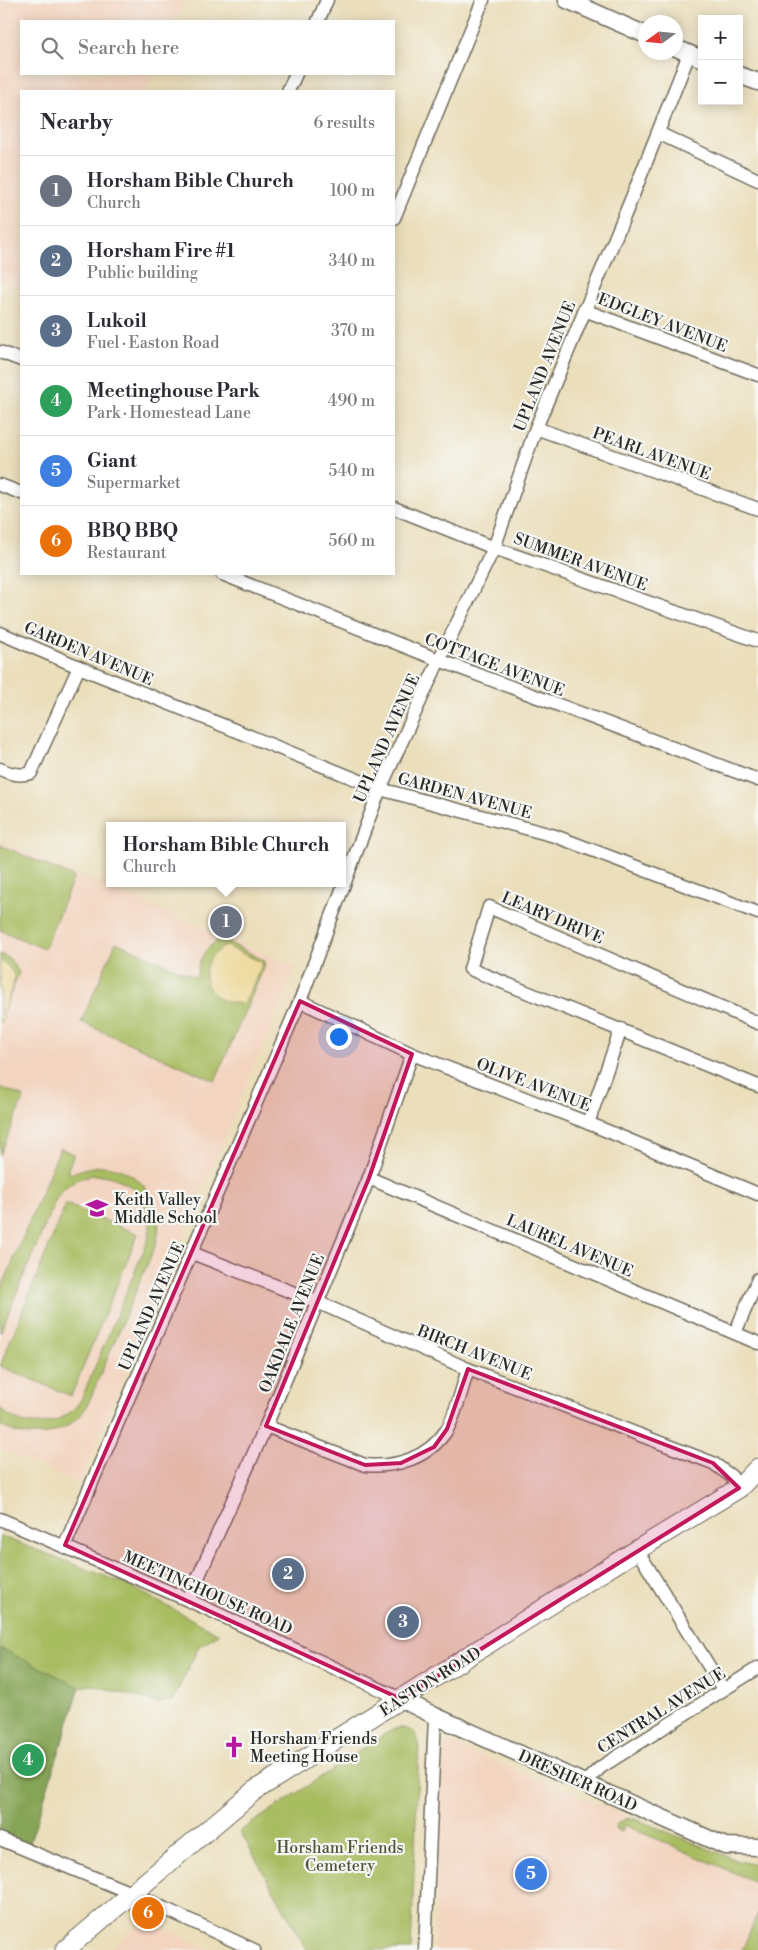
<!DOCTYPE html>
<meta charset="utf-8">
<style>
body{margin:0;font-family:"Libre Bodoni",serif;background:#f7f7f7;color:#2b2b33}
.controls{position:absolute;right:15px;top:15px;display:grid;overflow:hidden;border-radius:0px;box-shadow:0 2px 12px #0003}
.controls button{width:45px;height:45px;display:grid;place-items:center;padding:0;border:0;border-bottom:1px solid #e1e1e2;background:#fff;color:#2b2b33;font:25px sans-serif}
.compass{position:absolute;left:638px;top:15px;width:45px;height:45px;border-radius:50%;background:#fff;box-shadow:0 2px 12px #0003;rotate:255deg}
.you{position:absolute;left:338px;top:1036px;width:18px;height:18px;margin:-12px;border:4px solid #fff;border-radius:50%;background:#1a73e8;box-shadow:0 0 0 8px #1a73e833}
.badge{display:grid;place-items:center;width:32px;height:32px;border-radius:50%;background:#1a73e8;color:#fff;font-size:16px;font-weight:700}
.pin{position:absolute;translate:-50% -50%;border:2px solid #fff;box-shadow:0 1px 5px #0006}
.popup{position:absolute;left:106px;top:822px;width:240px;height:65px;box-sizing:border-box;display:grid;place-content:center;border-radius:0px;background:#fff;filter:drop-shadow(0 1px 4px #0005);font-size:16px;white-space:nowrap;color:#7c7c81}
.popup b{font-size:19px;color:#2b2b33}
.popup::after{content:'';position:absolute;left:50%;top:100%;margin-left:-10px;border:10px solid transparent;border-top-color:#fff}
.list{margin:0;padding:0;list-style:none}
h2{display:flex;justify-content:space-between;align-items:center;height:65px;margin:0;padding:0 20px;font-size:21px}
h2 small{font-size:16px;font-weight:400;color:#7c7c81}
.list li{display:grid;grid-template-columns:32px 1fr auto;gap:15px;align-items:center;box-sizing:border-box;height:70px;padding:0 20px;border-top:1px solid #e1e1e2}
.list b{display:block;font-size:19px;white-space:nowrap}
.list p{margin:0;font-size:16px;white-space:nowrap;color:#7c7c81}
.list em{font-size:16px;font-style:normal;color:#7c7c81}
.icon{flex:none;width:28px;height:28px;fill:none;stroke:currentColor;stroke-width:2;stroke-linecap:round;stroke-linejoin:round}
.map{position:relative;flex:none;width:758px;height:1950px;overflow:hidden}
.search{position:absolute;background:#fff;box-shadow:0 2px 12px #0003;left:20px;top:20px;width:375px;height:55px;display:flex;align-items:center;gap:12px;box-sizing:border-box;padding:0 18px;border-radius:0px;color:#7c7c81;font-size:19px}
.panel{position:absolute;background:#fff;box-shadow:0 2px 12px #0003;left:20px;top:90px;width:375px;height:485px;border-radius:0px}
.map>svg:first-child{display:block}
</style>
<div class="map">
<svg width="758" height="1950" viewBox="0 0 758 1950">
<rect width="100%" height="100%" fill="#f6f6f2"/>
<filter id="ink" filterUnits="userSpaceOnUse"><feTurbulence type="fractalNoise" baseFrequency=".02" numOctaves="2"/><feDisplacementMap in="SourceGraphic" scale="10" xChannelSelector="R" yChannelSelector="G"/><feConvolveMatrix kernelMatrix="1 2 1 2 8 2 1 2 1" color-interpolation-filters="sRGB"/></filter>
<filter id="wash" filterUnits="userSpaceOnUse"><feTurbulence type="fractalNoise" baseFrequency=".0096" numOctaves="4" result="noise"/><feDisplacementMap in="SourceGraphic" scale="20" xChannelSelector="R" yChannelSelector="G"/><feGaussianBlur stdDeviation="1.12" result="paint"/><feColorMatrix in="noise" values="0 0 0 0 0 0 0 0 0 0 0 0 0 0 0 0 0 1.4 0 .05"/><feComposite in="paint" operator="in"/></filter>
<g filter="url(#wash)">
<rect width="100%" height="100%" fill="#ebdebb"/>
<g fill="#f3d4bf">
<polygon points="0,0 184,0 175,21 21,21 21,74 154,74 146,91 21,91 21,289 0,280"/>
<polygon points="0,841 296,967 79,1483 0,1449"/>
<polygon points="444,1741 758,1869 758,1942 755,1950 434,1950"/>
<polygon points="145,1920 211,1950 110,1950"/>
</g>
<g fill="#a8bc61" stroke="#6a7446">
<polygon points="0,845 74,877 44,949 0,930"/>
<path d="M222 939 263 960 265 965 215 1081 81 1022 116 942 197 978C197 960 205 946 222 939Z"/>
<polygon points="0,954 9,958 19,972 0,1020"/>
<polygon points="0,1087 24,1097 0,1155"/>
<path d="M60 1148 74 1154 68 1169 69 1174C81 1170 90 1166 103 1166 142 1168 167 1207 156 1244L87 1406C68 1436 30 1444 0 1425V1408C24 1433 62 1428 81 1400L148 1240C162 1182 85 1149 55 1201L0 1333V1292Z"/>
<polygon points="66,1204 138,1234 71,1396 0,1366"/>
<polygon points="0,1536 126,1584 219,1634 199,1646 173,1700 160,1703 91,1685 80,1687 29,1845 0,1834"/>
<polygon points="398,1728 404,1728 414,1732 419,1742 411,1950 307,1950 240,1831 391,1730"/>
<polygon points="628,1818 636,1819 738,1861 758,1865 758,1894 753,1881 624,1825 621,1832 615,1829 617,1824"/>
<polygon points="758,1913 758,1950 742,1950"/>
</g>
<polygon fill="#86a457" stroke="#586841" points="0,1648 80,1687 29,1845 0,1834"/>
<g fill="#eeda9e" stroke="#8c8264">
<path d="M226 946 263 963 244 1004C236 1003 228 1003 221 999 196 986 203 956 226 946Z"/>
<path d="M0 960C8 965 13 970 15 979L3 1012 4 1018 0 1023Z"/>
</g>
</g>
<g filter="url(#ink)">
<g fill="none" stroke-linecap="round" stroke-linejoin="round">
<g stroke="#6e6a5d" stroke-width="15">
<g id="minor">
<polyline points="318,21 327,0"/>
<polyline points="288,91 296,74"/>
<polyline points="658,133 758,180"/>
<polyline points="394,218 483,0"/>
<polyline points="584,310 758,375"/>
<polyline points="0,352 21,360"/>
<polyline points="536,428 758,509"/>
<polyline points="0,485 21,493"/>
<polyline points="394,508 494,548 758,641"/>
<polyline points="222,574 439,660 758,780"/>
<polyline points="0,633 79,667 380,789 555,836 758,913"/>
<path d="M0 769C11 774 19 776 31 773L79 667"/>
<polyline points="300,1001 412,1054 588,1123 758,1194"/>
<polyline points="758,1023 489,907 470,969 758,1086"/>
<polyline points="588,1123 621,1029"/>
<polyline points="369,1178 758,1343"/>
<polyline points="192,1253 317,1302 468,1369 713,1463 731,1476 739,1488"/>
<polyline points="735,1333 758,1279"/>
<path d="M266 1426 365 1465C396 1468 428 1458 446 1431 455 1418 463 1385 468 1369"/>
<polyline points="0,1519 188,1600 401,1699"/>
<polyline points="65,1545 300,1001 380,789 439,660 494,548 536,428 633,195 689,54"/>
<polyline points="637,1550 723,1689"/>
<polyline points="188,1600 266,1426 369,1178 412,1054"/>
<polyline points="584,1783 601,1767 758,1668"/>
<polyline points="0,1839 131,1893 254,1950"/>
<polyline points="425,1950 435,1716"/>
</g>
</g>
<g stroke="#6e6a5d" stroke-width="19">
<g id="major">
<polyline points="567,0 646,35"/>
<polyline points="676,48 702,59"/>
<polyline points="739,75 758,82"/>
<polyline points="401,1699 435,1716 725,1846 758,1847"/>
</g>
</g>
<g stroke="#6e6a5d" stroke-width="21">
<polyline id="highway" points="65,1950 254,1791 637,1550 739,1488 758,1468"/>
</g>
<use href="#minor" stroke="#fff" stroke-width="12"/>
<use href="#major" stroke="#fff" stroke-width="16"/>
<use href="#highway" stroke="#fff" stroke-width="19"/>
</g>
</g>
<path fill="#c2185b" fill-opacity="0.2" stroke="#c2185b" stroke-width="4" stroke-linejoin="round" d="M300 1001 412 1054 369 1178 266 1426 365 1465 401 1463 434 1447 447 1429 468 1369 713 1463 739 1488 401 1699 65 1545Z"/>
<defs>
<g id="school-bare" transform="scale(1.725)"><path d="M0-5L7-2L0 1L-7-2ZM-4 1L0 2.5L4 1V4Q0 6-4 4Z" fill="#b5179e" stroke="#f6f6f2" stroke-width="2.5" paint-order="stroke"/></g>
<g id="church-bare" transform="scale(1.725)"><path d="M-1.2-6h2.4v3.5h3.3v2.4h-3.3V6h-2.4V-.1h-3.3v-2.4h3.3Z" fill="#b5179e" stroke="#f6f6f2" stroke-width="2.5" paint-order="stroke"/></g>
</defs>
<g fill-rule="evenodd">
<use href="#school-bare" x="97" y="1208"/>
<use href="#church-bare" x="234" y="1747"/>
</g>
<g text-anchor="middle" stroke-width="4.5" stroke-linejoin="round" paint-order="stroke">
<g font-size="16" fill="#2b2b2b" stroke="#f6f6f2">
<text transform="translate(663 322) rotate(21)" y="6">EDGLEY AVENUE</text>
<text transform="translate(544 366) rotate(-68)" y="6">UPLAND AVENUE</text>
<text transform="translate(652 453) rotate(20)" y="6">PEARL AVENUE</text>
<text transform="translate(581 561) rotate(20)" y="6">SUMMER AVENUE</text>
<text transform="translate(89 653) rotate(23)" y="6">GARDEN AVENUE</text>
<text transform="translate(495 664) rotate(21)" y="6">COTTAGE AVENUE</text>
<text transform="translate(386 738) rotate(-66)" y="6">UPLAND AVENUE</text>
<text transform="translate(465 795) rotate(15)" y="6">GARDEN AVENUE</text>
<text transform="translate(553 917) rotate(23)" y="6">LEARY DRIVE</text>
<text transform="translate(534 1084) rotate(21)" y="6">OLIVE AVENUE</text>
<text transform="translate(570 1245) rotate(23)" y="6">LAUREL AVENUE</text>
<text transform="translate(151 1306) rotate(-66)" y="6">UPLAND AVENUE</text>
<text transform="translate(291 1323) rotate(-68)" y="6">OAKDALE AVENUE</text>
<text transform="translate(475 1352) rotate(22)" y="6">BIRCH AVENUE</text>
<text transform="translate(208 1592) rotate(24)" y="6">MEETINGHOUSE ROAD</text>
<text transform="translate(430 1681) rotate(-32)" y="6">EASTON ROAD</text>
<text transform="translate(661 1710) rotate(-32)" y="6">CENTRAL AVENUE</text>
<text transform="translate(578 1780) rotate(24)" y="6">DRESHER ROAD</text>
</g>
<g font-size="16" fill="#2b2b2b" stroke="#f6f6f2" text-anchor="start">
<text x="114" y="1205">Keith Valley<tspan x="114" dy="18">Middle School</tspan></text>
<text x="250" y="1744">Horsham Friends<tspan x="250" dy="18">Meeting House</tspan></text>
</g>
<g font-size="16" fill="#50563b" stroke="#f6f6f2">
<text x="340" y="1853">Horsham Friends<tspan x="340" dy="18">Cemetery</tspan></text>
</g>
</g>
</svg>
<div class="controls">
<button>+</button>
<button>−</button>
</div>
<svg class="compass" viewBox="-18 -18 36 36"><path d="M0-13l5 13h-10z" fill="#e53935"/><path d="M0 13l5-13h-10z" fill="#7c7c81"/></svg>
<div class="you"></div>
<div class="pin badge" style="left:226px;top:922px;background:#6b7280">1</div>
<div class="popup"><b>Horsham Bible Church</b>Church</div>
<div class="pin badge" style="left:288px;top:1574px;background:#5c6f8a">2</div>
<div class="pin badge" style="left:403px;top:1622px;background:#5c6f8a">3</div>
<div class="pin badge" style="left:28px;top:1760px;background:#2e9e5b">4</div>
<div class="pin badge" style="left:531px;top:1874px;background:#3f7fe0">5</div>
<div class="pin badge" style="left:148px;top:1913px;background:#e8710a">6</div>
<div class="search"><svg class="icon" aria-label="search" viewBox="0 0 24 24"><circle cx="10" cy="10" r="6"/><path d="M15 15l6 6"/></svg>Search here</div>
<section class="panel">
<h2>Nearby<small>6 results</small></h2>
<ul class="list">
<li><span class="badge" style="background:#6b7280">1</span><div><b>Horsham Bible Church</b><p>Church</p></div><em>100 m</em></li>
<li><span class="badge" style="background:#5c6f8a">2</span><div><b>Horsham Fire #1</b><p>Public building</p></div><em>340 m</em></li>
<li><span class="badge" style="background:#5c6f8a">3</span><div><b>Lukoil</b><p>Fuel · Easton Road</p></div><em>370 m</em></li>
<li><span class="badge" style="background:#2e9e5b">4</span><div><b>Meetinghouse Park</b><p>Park · Homestead Lane</p></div><em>490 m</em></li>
<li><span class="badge" style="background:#3f7fe0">5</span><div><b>Giant</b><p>Supermarket</p></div><em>540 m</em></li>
<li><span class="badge" style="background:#e8710a">6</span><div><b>BBQ BBQ</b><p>Restaurant</p></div><em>560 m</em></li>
</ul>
</section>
</div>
